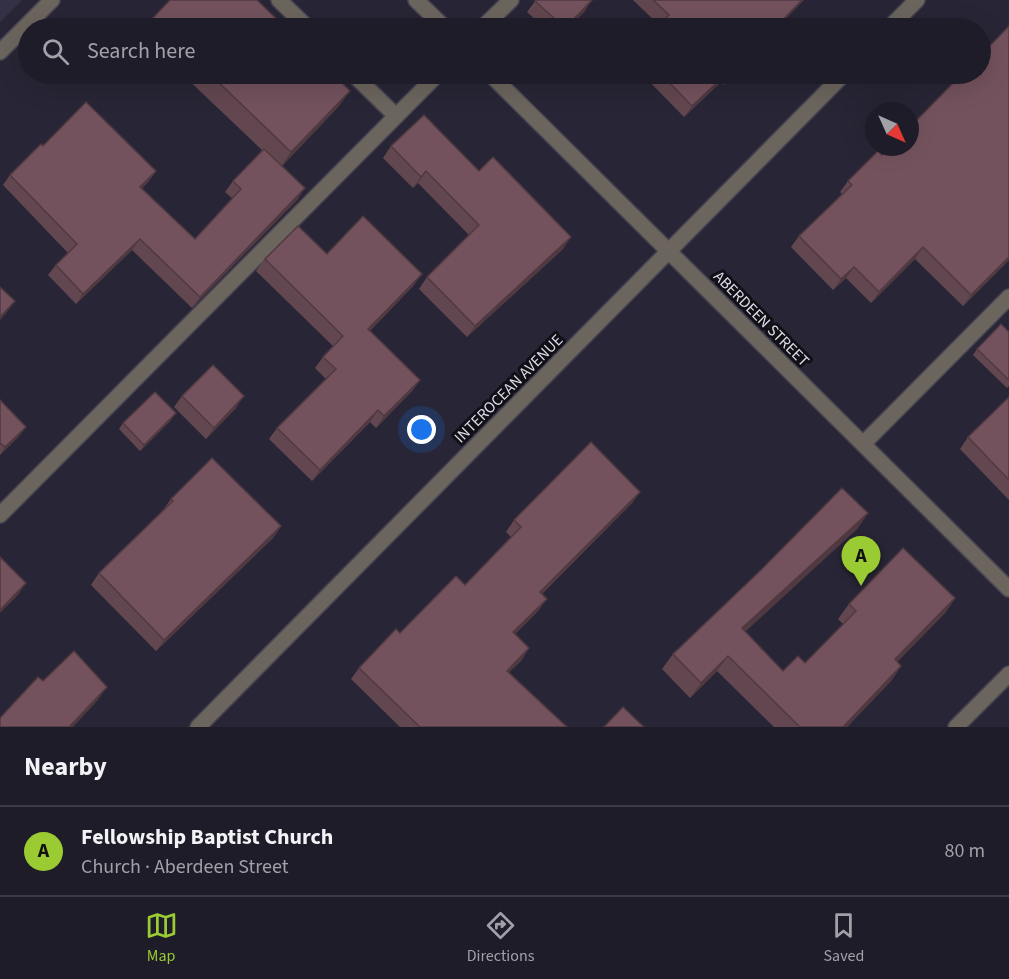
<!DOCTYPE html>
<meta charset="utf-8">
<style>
body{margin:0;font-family:"Source Sans 3",sans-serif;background:#262530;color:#f1f3f6}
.compass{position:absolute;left:865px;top:102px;width:54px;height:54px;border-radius:50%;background:#1e1c28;box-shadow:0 6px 24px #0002;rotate:135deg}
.you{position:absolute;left:422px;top:430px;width:21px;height:21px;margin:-15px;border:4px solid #fff;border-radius:50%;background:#1a73e8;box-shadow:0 0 0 9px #1a73e833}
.badge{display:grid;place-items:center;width:39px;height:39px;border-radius:50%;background:#9bcb33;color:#111;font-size:20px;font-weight:700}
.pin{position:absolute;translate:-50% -50px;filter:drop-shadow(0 2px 3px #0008)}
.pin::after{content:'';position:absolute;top:32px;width:21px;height:18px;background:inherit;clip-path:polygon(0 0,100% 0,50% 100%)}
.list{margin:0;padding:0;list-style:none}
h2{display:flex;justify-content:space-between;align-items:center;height:78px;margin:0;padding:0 24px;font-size:26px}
h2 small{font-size:20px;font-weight:400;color:#a1a1a8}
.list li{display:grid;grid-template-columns:39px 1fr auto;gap:18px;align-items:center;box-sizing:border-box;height:90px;padding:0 24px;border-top:2px solid #3c3a45}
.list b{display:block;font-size:22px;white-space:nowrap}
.list p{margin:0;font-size:20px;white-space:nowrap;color:#a1a1a8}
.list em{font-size:20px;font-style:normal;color:#a1a1a8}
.icon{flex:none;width:33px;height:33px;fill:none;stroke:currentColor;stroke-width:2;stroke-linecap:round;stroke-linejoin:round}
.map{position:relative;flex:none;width:1009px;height:727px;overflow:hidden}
.search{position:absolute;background:#1e1c28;box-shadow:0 6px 24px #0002;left:18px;right:18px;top:18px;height:66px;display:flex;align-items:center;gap:15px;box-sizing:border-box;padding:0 21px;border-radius:33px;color:#a1a1a8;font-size:22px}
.sheet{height:168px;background:#1e1c28}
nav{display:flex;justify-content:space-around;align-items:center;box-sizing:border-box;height:84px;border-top:2px solid #3c3a45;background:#1e1c28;font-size:16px;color:#a1a1a8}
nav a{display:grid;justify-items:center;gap:3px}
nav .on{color:#9bcb33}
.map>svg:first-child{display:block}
</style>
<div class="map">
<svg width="1009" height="727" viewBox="0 0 1009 727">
<rect width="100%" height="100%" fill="#282636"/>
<polygon fill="#343146" points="0,0 22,0 0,22"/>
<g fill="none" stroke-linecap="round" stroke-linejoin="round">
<g stroke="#454352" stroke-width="18">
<g id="service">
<polyline points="279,0 308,28"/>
<polyline points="482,28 511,0"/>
<polyline points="353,74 396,116"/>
<polyline points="863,444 1009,297"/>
<polyline points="0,515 438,74"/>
</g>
</g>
<g stroke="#454352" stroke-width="18">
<g id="minor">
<polyline points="416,0 445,28"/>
<polyline points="889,28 917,0"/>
<polyline points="0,52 52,0"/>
<polyline points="490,74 1009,589"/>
<polyline points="198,727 844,74"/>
</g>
</g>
<g stroke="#454352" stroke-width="18">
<polyline id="tertiary" points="956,727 1009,674"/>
</g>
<use href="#service" stroke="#6c655e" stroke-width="15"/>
<use href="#minor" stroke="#6c655e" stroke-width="15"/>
<use href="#tertiary" stroke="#6c655e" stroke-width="15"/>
</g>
<g fill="#634750">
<polygon points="536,0 585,11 568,28 545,28 527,12"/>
<polygon points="633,0 804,0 659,25"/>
<polygon points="153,18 286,28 145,28"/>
<polygon points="1009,26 1009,260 963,306 915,259 871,303 846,278 833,290 791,247 799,236 842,194 840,192 848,181 882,155"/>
<polygon points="182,74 333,74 339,106 282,166 298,199 192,308 132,250 76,304 48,275 56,265 68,253 3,185 10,175 43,146 156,171 149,181 142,188 195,239 233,199 225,192 233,181 262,150"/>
<polygon points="642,74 735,74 724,85 721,82 684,117"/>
<polygon points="391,146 479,171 563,249 467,337 419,289 427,277 469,235 418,183 413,188 383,158"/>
<polygon points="327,254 414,285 370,331 420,380 412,391 376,428 370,422 312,481 269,439 277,428 326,379 315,368 323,357 333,346 256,271 265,259"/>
<polygon points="1009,332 1009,386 1007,388 973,355 977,349"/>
<polygon points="182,396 236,408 206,439 174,407"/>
<polygon points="1009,397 1009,500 960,449 968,437"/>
<polygon points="0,400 26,427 19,436 0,455"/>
<polygon points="171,420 140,451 119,429 123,423"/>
<polygon points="640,492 632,503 542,594 539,610 515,634 522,660 509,672 567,727 400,727 351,679 359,668 400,633 465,585 511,537 506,532 514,520"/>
<polygon points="171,499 281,526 273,538 156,651 91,585 99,573 163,510"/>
<polygon points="868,513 857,529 745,631 783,671 805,663 843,624 838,619 849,604 955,598 945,613 897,662 901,666 891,681 847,727 774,727 717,671 690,698 662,669 673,654"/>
</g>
<g fill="#503941">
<polygon points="592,0 585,11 568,28 565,28"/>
<polygon points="802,0 804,0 777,28 775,28"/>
<polygon points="726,74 727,74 721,82 684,117 692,106"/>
<polygon points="732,74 735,74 724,85"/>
<polygon points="350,91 339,106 280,168 291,152"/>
<polygon points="156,171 149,181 133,198 140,187"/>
<polygon points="426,171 418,183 413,188 421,177"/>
<polygon points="305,188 298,199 192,308 200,297"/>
<polygon points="571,237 563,249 467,337 475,326"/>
<polygon points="140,239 132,250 76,304 83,294"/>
<polygon points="923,247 915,259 871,303 879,292"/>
<polygon points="1009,257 1009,260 963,306 971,295"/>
<polygon points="854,267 846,278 833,290 841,279"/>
<polygon points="422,274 414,285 360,341 368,329"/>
<polygon points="15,301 7,312 0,320 0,317"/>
<polygon points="420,380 412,391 376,428 384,416"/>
<polygon points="244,396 236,408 206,439 214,428"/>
<polygon points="378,410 370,422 312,481 320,470"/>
<polygon points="176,413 171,420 140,451 144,445"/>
<polygon points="26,427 19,436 0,455 5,447"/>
<polygon points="640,492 632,503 532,603 540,592"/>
<polygon points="868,513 857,529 732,644 742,628"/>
<polygon points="281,526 273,538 156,651 164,640"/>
<polygon points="26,583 18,595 0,613 0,610"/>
<polygon points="955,598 945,613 884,675 895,659"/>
<polygon points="547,599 539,610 505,644 513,632"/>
<polygon points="529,648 522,660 499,682 507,671"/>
<polygon points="728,656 717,671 690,698 701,683"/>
<polygon points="901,666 891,681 847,727 843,727"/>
<polygon points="107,687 97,701 73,727 69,727"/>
</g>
<g fill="#73525d" stroke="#503941" stroke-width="1.5">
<polygon points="170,0 257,0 286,28 163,28 153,18"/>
<polygon points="536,0 592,0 565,28 535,1"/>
<polygon points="653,0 802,0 775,28 655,28 669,15"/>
<polygon points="1009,26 1009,257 971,295 923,247 879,292 854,267 841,279 799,236 852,185 848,181 878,151 882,155 890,147 910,147 910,127 962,74 981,74 981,55"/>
<polygon points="210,74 333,74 350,91 291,152"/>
<polygon points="661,74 726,74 692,106"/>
<polygon points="86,102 156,171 140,187 195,239 241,189 233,181 264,149 305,188 200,297 140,239 83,294 56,265 77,244 10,175 41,144 43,146"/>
<polygon points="424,115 479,171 493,157 571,237 475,326 427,277 479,225 426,171 421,177 391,146"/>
<polygon points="363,216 422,274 368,329 420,380 384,416 378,410 320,470 277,428 336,369 323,357 343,336 265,259 298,226 327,254"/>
<polygon points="0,287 15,301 0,317"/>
<polygon points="1001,324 1009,332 1009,380 977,349"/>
<polygon points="213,365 244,396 214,428 182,396"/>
<polygon points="155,392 176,413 144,445 123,423"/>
<polygon points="1009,397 1009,480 968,437"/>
<polygon points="0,400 26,427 5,447 0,443"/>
<polygon points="591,442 640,492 540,592 547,599 513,632 529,648 507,671 567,727 420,727 359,668 396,629 400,633 456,576 465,585 521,527 514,520"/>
<polygon points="212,458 281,526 164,640 99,573 173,501 171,499"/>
<polygon points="842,488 868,513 742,628 783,671 798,656 805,663 856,611 849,604 903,548 955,598 895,659 901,666 843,727 800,727 728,656 701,683 673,654 761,570"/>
<polygon points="0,557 26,583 0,610"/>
<polygon points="74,651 107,687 69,727 0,727 0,718 38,677 43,681"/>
<polygon points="623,707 644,727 604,727"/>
</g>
<g text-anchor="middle" stroke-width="6" stroke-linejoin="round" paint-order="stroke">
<g font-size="16" fill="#dddce7" stroke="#111017">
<text transform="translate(762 318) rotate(45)" y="6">ABERDEEN STREET</text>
<text transform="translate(508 388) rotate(-45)" y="6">INTEROCEAN AVENUE</text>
</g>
</g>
</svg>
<svg class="compass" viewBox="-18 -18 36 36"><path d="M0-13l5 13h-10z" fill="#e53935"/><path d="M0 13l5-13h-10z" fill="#a1a1a8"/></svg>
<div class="you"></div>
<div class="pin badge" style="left:861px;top:586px">A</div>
<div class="search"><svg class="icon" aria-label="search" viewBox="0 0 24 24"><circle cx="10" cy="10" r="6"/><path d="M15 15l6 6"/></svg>Search here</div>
</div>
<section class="sheet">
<h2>Nearby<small></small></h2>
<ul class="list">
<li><span class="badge">A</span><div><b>Fellowship Baptist Church</b><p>Church · Aberdeen Street</p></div><em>80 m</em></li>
</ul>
</section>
<nav>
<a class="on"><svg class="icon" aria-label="map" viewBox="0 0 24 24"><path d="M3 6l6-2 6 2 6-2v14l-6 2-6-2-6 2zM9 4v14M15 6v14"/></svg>Map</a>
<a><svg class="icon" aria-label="directions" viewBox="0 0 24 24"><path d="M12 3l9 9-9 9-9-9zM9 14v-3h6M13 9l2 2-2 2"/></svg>Directions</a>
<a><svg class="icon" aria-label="saved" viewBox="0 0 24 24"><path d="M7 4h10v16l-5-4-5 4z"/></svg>Saved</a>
</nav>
